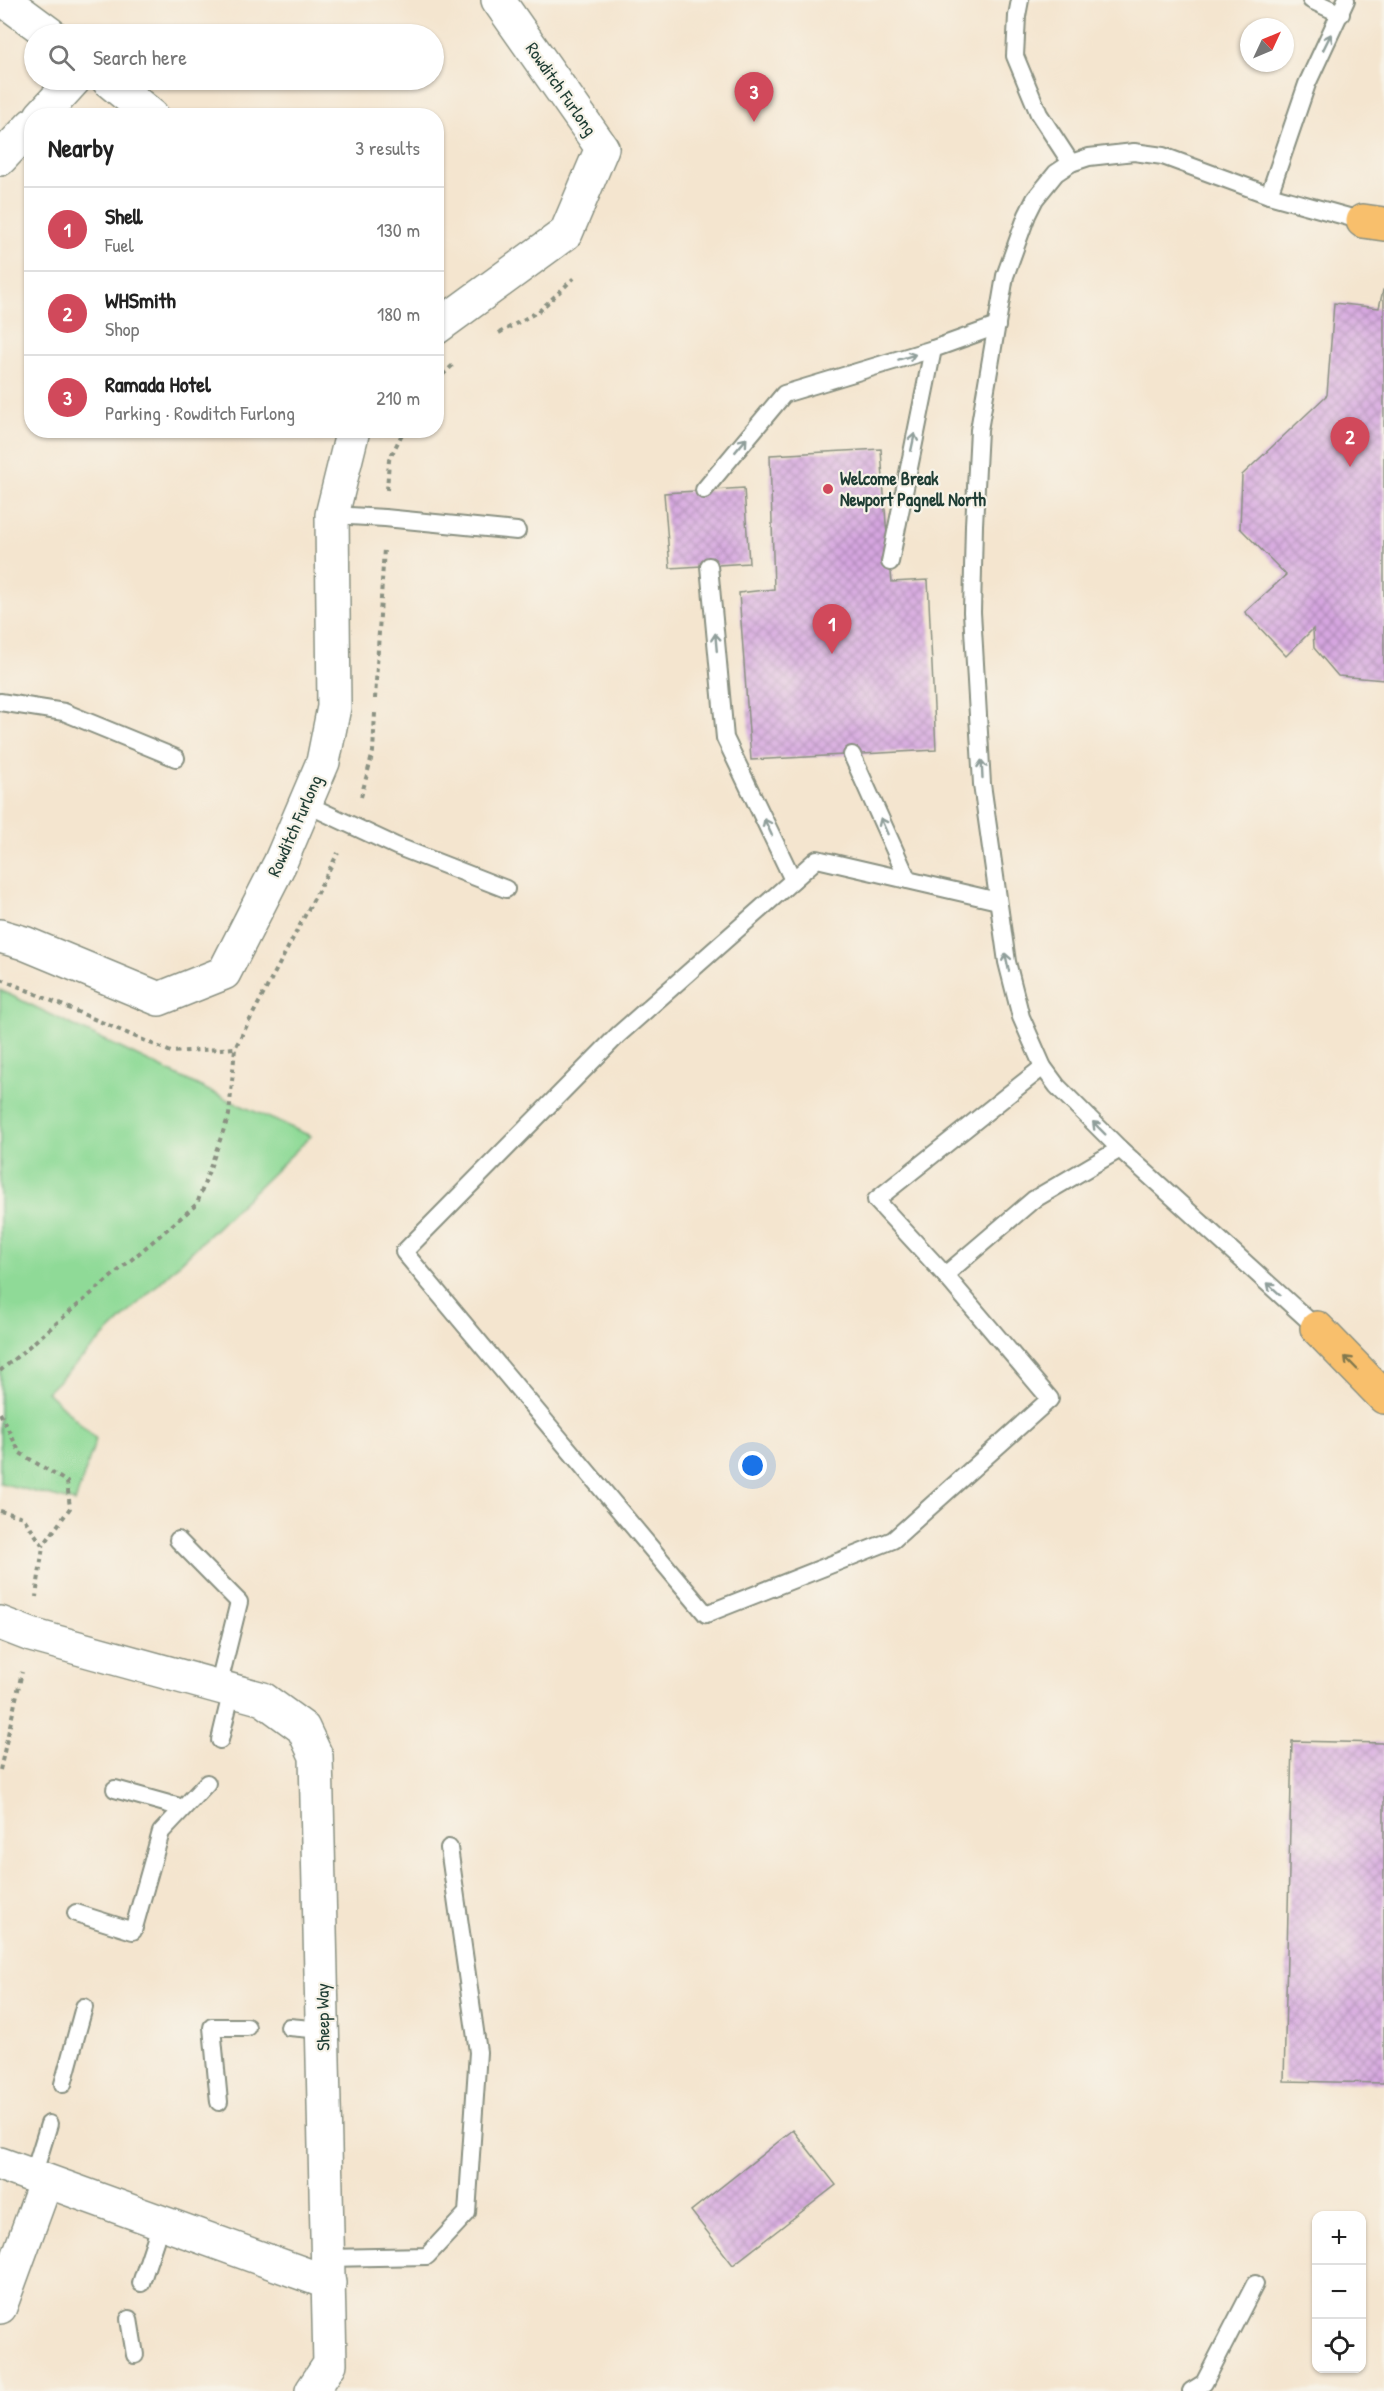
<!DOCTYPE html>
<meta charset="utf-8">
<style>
body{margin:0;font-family:"Patrick Hand",sans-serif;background:#f2f2f2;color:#222}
.controls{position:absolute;right:18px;bottom:18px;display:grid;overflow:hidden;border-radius:12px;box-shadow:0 2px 4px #0004}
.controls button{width:54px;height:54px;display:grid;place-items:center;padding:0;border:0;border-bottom:2px solid #e0e0e0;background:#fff;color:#222;font:30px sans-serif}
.compass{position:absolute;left:1240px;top:18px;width:54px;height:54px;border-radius:50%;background:#fff;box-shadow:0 2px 4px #0004;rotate:46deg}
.you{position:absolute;left:753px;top:1466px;width:21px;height:21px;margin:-15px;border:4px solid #fff;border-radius:50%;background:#1a73e8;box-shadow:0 0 0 9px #1a73e833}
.badge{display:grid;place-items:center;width:39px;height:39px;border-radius:50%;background:#d1495b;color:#fff;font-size:20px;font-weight:700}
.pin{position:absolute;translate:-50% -50px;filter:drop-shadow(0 2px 3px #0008)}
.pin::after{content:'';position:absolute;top:32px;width:21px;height:18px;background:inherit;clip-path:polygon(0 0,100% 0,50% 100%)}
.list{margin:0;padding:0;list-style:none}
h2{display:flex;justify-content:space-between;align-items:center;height:78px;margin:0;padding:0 24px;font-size:26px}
h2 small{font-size:20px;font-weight:400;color:#767676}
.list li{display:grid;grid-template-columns:39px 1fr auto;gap:18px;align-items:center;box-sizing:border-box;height:84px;padding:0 24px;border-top:2px solid #e0e0e0}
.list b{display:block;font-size:22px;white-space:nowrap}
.list p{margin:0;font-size:20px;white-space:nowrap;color:#767676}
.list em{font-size:20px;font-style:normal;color:#767676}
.icon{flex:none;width:33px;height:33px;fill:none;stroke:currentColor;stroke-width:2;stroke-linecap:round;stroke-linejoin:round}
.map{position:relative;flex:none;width:1384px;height:2391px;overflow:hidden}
.search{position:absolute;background:#fff;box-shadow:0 2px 4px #0004;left:24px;top:24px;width:420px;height:66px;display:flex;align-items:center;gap:15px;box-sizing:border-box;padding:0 21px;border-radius:33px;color:#767676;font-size:22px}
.panel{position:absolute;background:#fff;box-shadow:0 2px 4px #0004;left:24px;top:108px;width:420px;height:330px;border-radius:24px}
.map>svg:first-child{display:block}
</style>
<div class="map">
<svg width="1384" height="2391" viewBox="0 0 1384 2391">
<defs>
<pattern id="building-cross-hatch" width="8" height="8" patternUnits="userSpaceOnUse" patternTransform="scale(1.5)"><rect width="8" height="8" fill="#d6a6e0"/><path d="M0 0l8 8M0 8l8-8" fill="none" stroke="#ad88b6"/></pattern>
</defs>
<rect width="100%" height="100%" fill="#f7f3e8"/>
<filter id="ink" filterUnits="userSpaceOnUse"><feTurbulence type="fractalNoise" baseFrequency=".0167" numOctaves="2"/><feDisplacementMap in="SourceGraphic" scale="12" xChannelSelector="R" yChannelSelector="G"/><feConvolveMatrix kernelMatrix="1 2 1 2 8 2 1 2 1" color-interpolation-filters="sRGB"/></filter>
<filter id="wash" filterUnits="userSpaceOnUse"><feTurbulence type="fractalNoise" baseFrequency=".008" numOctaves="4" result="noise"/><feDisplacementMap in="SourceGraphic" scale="24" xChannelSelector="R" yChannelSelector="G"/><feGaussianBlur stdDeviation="1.35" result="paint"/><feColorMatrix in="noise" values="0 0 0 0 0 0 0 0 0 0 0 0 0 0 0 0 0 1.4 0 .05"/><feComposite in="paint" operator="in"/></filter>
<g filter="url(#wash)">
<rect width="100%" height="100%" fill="#f4e5cf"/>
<polygon fill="#8fda97" stroke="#578c66" stroke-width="1.5" points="0,990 226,1099 311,1136 47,1392 96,1439 75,1502 0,1483"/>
<g id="blocks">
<g fill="url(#building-cross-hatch)">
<polygon points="1383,290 1384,290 1384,680 1338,676 1314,648 1313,629 1286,656 1245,612 1286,575 1240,528 1242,475 1327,395 1334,303 1379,308"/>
<polygon points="881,449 886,524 892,582 928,580 936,750 751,760 739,593 774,589 770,455"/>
<polygon points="744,488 749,563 670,568 664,493"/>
<polygon points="1292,1741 1384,1743 1384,2083 1284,2081"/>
<polygon points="793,2130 836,2185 733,2265 691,2211"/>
</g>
</g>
</g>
<g filter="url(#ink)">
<use href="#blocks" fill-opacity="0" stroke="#8a9182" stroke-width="1.5"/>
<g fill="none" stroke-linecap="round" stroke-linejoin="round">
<g stroke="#8a9182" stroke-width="20">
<g id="service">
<polyline points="1020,0 1017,16 1015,56 1039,114 1071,163"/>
<polyline points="1311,0 1341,14"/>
<polyline points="1269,195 1307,84 1346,0"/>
<polyline points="704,490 784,394 933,349"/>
<polyline points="332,515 385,518 517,531"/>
<polyline points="890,562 933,349 997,326"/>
<polyline points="709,566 725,738 793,880"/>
<polyline points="0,702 64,712 176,758"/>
<polyline points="852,755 908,880"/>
<polyline points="306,804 396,846 506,889"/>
<polyline points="998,901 817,859 618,1035 404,1252 706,1614 893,1540 1050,1399 945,1275 876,1200 1043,1067"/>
<polyline points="945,1275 1033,1200 1120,1149"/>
<polyline points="1317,1328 1120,1149 1057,1086 1043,1067 1021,1017 1007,962 982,784 972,612 974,525 979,430 1005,276 1027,215 1035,199 1056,173 1071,163 1089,157 1134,152 1163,156 1269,195 1363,221"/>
<polyline points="178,1540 239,1602 218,1687"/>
<polyline points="220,1740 232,1690"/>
<polyline points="115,1789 183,1808"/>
<polyline points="76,1913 133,1931 161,1832 207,1783"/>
<polyline points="289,2027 323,2030"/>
<polyline points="63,2084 84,2007"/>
<polyline points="219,2102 212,2027 247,2027"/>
<polyline points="33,2176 49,2124"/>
<polyline points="328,2258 427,2256 467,2213 478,2052 449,1848"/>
<polyline points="141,2283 161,2223"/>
<polyline points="129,2319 135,2355"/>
<polyline points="1191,2391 1204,2383 1255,2284"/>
</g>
</g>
<g stroke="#8a9182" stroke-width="36">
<g id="minor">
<polyline points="4,0 50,34"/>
<polyline points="108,80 152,116"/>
<polyline points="41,116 74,80"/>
<polyline points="0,159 32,125"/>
<polyline points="436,328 566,233 602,148 498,0"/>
<polyline points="0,936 24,943 159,999 224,973 280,863 323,762 334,707 332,515 353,430"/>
<polyline points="0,1623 31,1635 263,1699 303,1728 316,1756 330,2364 312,2391"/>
<polyline points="0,2164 329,2283"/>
<polyline points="0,2307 46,2181"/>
</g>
</g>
<g stroke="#8a9182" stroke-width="36">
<g id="motorway">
<polyline points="1363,221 1384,224"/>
<polyline points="1317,1328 1384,1397"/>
</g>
</g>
<g stroke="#8a9182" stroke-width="4" stroke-dasharray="4.5 4.5" stroke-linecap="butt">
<polyline points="499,333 539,311 574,278"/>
<polyline points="436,381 453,365"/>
<polyline points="387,490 389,460 404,430"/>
<polyline points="375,699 384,548"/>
<polyline points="361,797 373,752 375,713"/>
<polyline points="1,979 171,1052 235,1048 338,853"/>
<polyline points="0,1371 197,1204 229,1115 235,1048"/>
<polyline points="0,1413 20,1453 67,1482 70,1508 43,1546"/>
<polyline points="0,1511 23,1517 43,1546 36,1597"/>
<polyline points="0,1770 22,1672"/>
</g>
<use href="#service" stroke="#fff" stroke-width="16"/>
<use href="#minor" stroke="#fff" stroke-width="33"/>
<use href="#motorway" stroke="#f8bf6c" stroke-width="33"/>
</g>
<defs><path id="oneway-shaft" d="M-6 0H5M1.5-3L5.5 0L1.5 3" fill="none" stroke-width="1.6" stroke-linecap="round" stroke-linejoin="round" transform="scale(1.5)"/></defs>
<g stroke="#8f9e9a">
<use href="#oneway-shaft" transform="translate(1327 42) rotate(-64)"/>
<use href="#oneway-shaft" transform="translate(907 357) rotate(-17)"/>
<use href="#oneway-shaft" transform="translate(913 442) rotate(-78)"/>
<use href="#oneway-shaft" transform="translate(741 445) rotate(-50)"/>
<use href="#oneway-shaft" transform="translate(716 642) rotate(-95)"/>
<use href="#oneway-shaft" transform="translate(982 769) rotate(-93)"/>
<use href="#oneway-shaft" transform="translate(884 826) rotate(-114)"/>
<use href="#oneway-shaft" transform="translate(768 827) rotate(-115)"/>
<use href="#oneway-shaft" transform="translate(1007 962) rotate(-102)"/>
<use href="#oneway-shaft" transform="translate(1099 1128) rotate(-135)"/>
<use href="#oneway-shaft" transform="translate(1274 1289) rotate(-138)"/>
</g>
<use stroke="#81784d" href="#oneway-shaft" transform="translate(1351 1363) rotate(-134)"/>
</g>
<circle fill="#d1495b" stroke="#f7f3e8" stroke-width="2" cx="828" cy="489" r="6"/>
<g text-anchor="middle" stroke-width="4.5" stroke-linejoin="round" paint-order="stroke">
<g font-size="18" fill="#1f3d34" stroke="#f7f3e8">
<text transform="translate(561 89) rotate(55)" y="6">Rowditch Furlong</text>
<text transform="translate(295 826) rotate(-66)" y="6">Rowditch Furlong</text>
<text transform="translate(323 2017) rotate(-91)" y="6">Sheep Way</text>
</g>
<g font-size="18" font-weight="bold" fill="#1f3d34" stroke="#f7f3e8" text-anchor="start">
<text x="840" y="485">Welcome Break<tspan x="840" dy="21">Newport Pagnell North</tspan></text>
</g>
</g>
</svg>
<div class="controls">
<button>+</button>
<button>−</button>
<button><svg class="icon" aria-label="locate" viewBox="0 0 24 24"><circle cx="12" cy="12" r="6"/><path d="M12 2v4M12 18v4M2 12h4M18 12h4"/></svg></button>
</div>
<svg class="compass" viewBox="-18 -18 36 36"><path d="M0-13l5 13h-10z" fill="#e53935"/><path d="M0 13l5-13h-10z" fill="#767676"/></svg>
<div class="you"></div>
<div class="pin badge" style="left:832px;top:654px">1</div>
<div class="pin badge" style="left:1350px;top:467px">2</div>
<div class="pin badge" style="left:754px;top:122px">3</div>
<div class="search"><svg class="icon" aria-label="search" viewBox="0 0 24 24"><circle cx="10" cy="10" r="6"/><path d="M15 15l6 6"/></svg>Search here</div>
<section class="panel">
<h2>Nearby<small>3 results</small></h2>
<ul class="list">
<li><span class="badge">1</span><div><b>Shell</b><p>Fuel</p></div><em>130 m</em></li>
<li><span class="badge">2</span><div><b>WHSmith</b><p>Shop</p></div><em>180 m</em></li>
<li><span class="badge">3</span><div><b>Ramada Hotel</b><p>Parking · Rowditch Furlong</p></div><em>210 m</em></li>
</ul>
</section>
</div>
